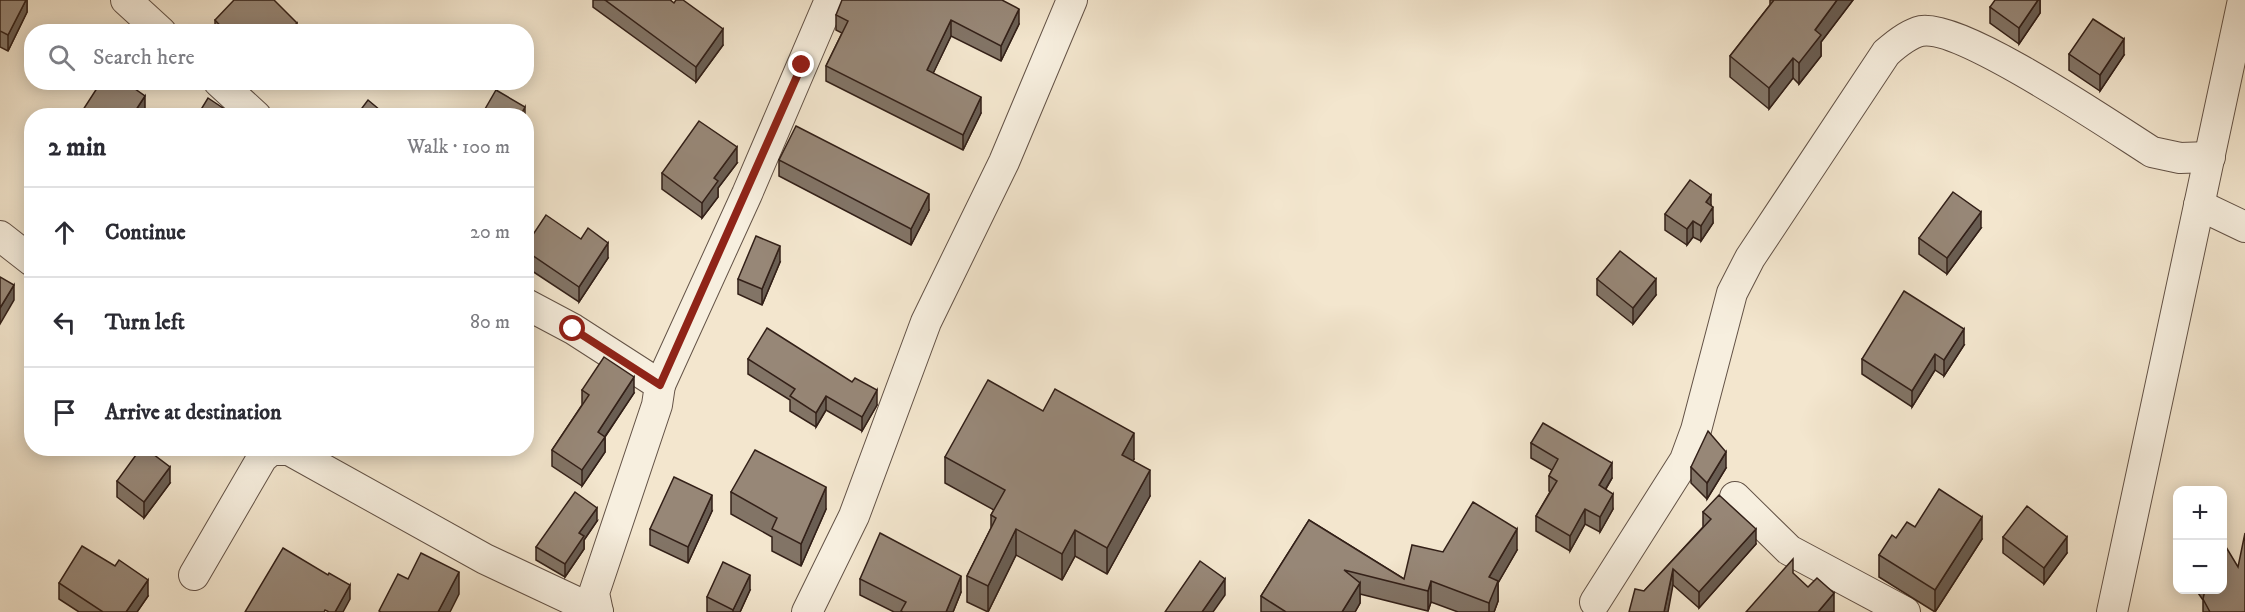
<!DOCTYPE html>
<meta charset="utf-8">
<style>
body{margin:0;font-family:"IM FELL DW Pica",serif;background:#f2f2f3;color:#2b2b33}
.controls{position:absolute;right:18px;bottom:18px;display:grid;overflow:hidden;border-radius:12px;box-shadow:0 3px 15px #0003}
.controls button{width:54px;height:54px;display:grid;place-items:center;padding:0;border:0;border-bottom:2px solid #e1e1e2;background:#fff;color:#2b2b33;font:30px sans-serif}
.stop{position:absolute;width:18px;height:18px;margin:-14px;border:4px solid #8f2418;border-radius:50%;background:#fff}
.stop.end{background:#8f2418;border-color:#fff;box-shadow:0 2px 6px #0008}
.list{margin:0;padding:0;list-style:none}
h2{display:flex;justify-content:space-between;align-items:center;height:78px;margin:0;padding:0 24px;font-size:26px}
h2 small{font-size:20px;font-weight:400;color:#7c7c81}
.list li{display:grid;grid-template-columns:39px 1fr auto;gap:18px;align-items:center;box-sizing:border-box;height:90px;padding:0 24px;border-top:2px solid #e1e1e2}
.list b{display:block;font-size:22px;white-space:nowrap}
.list em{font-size:20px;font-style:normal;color:#7c7c81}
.icon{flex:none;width:33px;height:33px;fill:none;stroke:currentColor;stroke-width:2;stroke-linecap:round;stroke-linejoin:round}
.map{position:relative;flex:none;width:2245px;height:612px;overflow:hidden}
.search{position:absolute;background:#fff;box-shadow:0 3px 15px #0003;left:24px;top:24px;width:510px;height:66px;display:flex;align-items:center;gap:15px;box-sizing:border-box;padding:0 21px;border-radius:24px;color:#7c7c81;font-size:22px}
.panel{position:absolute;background:#fff;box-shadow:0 3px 15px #0003;left:24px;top:108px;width:510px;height:348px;border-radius:24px}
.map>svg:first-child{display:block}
</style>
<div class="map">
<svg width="2245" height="612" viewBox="0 0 2245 612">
<rect width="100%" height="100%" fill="#f3e6ce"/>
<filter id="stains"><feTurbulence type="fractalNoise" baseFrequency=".00333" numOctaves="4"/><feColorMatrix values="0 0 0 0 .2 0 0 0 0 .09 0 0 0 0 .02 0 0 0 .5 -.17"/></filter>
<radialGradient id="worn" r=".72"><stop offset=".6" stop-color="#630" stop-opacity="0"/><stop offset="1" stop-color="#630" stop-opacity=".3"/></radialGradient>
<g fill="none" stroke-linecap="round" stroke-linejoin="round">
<g stroke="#635246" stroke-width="32">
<g id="minor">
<polyline points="126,0 161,32"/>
<polyline points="219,82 256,116"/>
<polyline points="2199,205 2245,227"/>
<polyline points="0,236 32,261"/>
<polyline points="526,304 573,329 660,385 657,405 594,593 598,612"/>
<polyline points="660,385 747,194 830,0"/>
<polyline points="1735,497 1789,550 1905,612"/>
<polyline points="194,575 262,458 271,450 289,450 485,559 598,612"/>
<path d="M1595 602 1685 460 1696 430 1732 293 1750 258 1886 53C1896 44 1908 34 1921 31 1962 24 2111 126 2152 152L2180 158 2210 157"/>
<polyline points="807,612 854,516 926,322 1004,162 1072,0"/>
<polyline points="2112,612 2243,0"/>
</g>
</g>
<use href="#minor" stroke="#f7efdf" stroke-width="30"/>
</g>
<g fill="#827466" stroke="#332018" stroke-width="1.5">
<polygon points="0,0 27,0 27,12 8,51 0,47"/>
<polygon points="593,0 670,0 723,45 696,82 593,7"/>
<polygon points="1770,0 1853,0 1821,42 1821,56 1799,84 1793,78 1769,109 1730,77 1730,56 1770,5"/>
<polygon points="2040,0 2040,13 2019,44 1990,23 1990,7"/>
<polygon points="836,15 1019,24 1001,61 951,36 933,73 981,113 963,150 826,81 826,66 842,33 836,30"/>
<polygon points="215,20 297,32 215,32"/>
<polygon points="2069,54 2124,55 2100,91 2069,70"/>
<polygon points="779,160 929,210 911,245 779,176"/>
<polygon points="737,163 718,188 718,197 702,218 662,189 662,173"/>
<polygon points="1711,205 1713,223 1701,241 1693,237 1687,245 1665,230 1665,214"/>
<polygon points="1981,228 1947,274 1919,254 1919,238"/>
<polygon points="526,251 608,258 579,302 526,267"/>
<polygon points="780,262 762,305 738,294 738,279"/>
<polygon points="1597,279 1656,295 1633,324 1597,295"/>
<polygon points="1964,345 1944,376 1935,370 1912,407 1862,374 1862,359"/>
<polygon points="748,359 877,405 862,431 826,410 816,427 790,411 790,400 748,374"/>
<polygon points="582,390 634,393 605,437 605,452 582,486 552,466 552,450 582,405"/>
<polygon points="1043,411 1134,459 1133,461 1150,496 1107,574 1075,556 1062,580 1016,555 988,612 967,602 967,576 991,528 991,515 994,510 945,483 945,457"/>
<polygon points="1531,443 1612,478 1606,489 1613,509 1600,532 1585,524 1570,551 1536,531 1536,516 1550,492 1549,491 1549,476 1552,470 1531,458"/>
<polygon points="473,448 481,448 479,452"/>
<polygon points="1691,467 1726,468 1707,499 1691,483"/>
<polygon points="117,481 170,483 144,518 117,497"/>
<polygon points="731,492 826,509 801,566 772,551 772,537 731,514"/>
<polygon points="712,511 688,563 650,545 650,529"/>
<polygon points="1703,512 1756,544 1699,608 1673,585 1644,591 1703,527"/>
<polygon points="1309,520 1404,579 1443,552 1517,550 1498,583 1498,601 1494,612 1458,612 1431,602 1428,611 1360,594 1360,603 1355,612 1261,612 1261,596"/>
<polygon points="597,521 584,540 584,549 565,577 536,560 536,547"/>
<polygon points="1915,527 1982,539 1935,612 1879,577 1879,555 1896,538"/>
<polygon points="2003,537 2067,553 2044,584 2003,553"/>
<polygon points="2238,567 2245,612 2203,612 2203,600 2196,590 2223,590"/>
<polygon points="860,579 961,592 953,612 894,612 860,595"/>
<polygon points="59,583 148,596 137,612 79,612 59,599"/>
<polygon points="750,590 740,612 707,612 707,597"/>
</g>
<g fill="#6a5e53" stroke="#332018" stroke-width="1.5">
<polygon points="26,0 27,0 27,12 8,51 8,35"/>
<polygon points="1837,0 1853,0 1821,42 1821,56 1799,84 1799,63 1815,30"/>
<polygon points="2038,0 2040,0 2040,13 2019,44 2019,28"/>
<polygon points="1019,9 1019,24 1001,61 1001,46"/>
<polygon points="951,20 951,36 927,86 927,70"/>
<polygon points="297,23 297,32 288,32"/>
<polygon points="723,29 723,45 696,82 696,67"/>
<polygon points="2124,39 2124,55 2100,91 2100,75"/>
<polygon points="1793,58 1793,78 1769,109 1769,88"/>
<polygon points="145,96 145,112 143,116 132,116"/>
<polygon points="981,97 981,113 963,150 963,135"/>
<polygon points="525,107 525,116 520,116"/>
<polygon points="737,147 737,163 718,188 718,197 702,218 702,203 714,178"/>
<polygon points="929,194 929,210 911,245 911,229"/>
<polygon points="1711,195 1711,211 1713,207 1713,223 1701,241 1701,226 1706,202"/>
<polygon points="1981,212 1981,228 1947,274 1947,258"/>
<polygon points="1693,221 1693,237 1687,245 1687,229"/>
<polygon points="608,243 608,258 579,302 579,287"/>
<polygon points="780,246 780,262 762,305 762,289"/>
<polygon points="1656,279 1656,295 1633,324 1633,308"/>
<polygon points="14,285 14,300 0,324 0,308"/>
<polygon points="1964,329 1964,345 1944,376 1944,360"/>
<polygon points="1935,354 1935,370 1912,407 1912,391"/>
<polygon points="634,377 634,393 602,441 605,437 605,452 582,486 582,470 598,432"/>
<polygon points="877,390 877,405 862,431 862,417"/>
<polygon points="826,396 826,410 816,427 816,413"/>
<polygon points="1134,433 1134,459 1122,481 1122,455"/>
<polygon points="1726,452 1726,468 1707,499 1707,483"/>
<polygon points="1612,463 1612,478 1599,500 1599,485"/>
<polygon points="170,467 170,483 144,518 144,502"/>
<polygon points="1150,470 1150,496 1107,574 1107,548"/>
<polygon points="826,487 826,509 801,566 801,544"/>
<polygon points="1613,494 1613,509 1600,532 1600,517"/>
<polygon points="712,495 712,511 688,563 688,547"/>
<polygon points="597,508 597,521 584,540 584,549 565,577 565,564 579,533"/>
<polygon points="1585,509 1585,524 1570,551 1570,536"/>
<polygon points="1982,517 1982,539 1935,612 1935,590"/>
<polygon points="1016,529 1016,555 988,612 988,586"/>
<polygon points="1517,529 1517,550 1498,583 1498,601 1494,612 1489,612 1489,577"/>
<polygon points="1756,529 1756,544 1699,608 1699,592"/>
<polygon points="1075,530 1075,556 1062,580 1062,554"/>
<polygon points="2067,537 2067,553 2044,584 2044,568"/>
<polygon points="1673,569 1673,585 1668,612 1664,612"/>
<polygon points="459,572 459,594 450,612 438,612"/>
<polygon points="750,575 750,590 740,612 733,612 733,610"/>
<polygon points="961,576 961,592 953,612 946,612"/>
<polygon points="1225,579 1225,595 1213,612 1202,612"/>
<polygon points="148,580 148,596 137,612 126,612"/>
<polygon points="1431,581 1431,602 1428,611 1428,591"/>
<polygon points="1360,583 1360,603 1355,612 1342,612"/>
<polygon points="350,585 350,599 343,612 335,612"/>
<polygon points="1834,593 1834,612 1818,612"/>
</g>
<g fill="#978777" stroke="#332018" stroke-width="1.5">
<polygon points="0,0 26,0 8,35 0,31"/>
<polygon points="234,0 274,0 297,23 288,32 226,32 215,20"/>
<polygon points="605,0 670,0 674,3 676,0 683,0 723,29 696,67"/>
<polygon points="842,0 1002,0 1019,9 1001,46 951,20 927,70 981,97 963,135 826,66 848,21 836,15"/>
<polygon points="1774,0 1837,0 1815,30 1821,35 1799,63 1793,58 1769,88 1730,56"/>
<polygon points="1995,0 2038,0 2019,28 1990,7"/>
<polygon points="2093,19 2124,39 2100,75 2069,54"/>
<polygon points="101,82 125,82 145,96 132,116 79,116"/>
<polygon points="496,90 525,107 520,116 481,116"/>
<polygon points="208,98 235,116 197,116"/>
<polygon points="368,100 387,116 356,116"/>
<polygon points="699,121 737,147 714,178 718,181 702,203 662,173"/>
<polygon points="796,126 929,194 911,229 779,160"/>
<polygon points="1690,180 1711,195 1706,202 1713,207 1701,226 1693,221 1687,229 1665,214"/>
<polygon points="1953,192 1981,212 1947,258 1919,238"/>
<polygon points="546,215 581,239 588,228 608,243 579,287 526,251 526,245"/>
<polygon points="756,236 780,246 762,289 738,279"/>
<polygon points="1620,251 1656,279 1633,308 1597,279"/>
<polygon points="0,277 14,285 0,308"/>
<polygon points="1904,291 1964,329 1944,360 1935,354 1912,391 1862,359"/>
<polygon points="767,328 852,382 855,378 877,390 862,417 826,396 816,413 790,396 795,389 748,359"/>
<polygon points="604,357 634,377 598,432 605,437 582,470 552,450 589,395 582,390"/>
<polygon points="988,380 1043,411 1055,389 1134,433 1122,455 1150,470 1107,548 1075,530 1062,554 1016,529 988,586 967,576 996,518 991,515 1005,490 945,457"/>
<polygon points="1543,423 1612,463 1599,485 1613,494 1600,517 1585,509 1570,536 1536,516 1557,481 1549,476 1558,459 1531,443"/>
<polygon points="1708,431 1726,452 1707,483 1691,467"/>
<polygon points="141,448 145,448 170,467 144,502 117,481"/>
<polygon points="755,450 826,487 801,544 772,529 777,518 731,492"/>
<polygon points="674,477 712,495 688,547 650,529"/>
<polygon points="1939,489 1982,517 1935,590 1879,555 1892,535 1896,538 1907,522 1915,527"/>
<polygon points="575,492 597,508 579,533 584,536 565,564 536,547"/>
<polygon points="1719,495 1756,529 1699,592 1673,569 1664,612 1629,612 1635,589 1644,591 1711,519 1703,512"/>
<polygon points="1473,502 1517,529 1489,577 1498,581 1489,603 1431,581 1428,591 1344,570 1360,583 1342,612 1286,612 1261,596 1309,520 1404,579 1412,545 1443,552"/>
<polygon points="2027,506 2067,537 2044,568 2003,537"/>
<polygon points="880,533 961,576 946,612 903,612 901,611 906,602 860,579"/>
<polygon points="2245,533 2245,612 2210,612 2203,599 2205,590 2223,590 2223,542 2238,567"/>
<polygon points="82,546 115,566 119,560 148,580 126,612 103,612 59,583"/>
<polygon points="283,548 328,575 329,573 350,585 335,612 329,612 325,610 324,612 245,612"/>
<polygon points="421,553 459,572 438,612 381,612 379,611 398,574 408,579"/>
<polygon points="1793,559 1793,573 1808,587 1817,578 1834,593 1818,612 1746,612"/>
<polygon points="1200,561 1225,579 1202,612 1165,612"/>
<polygon points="723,562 750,575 733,610 707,597"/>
</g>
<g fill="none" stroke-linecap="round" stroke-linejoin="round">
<polyline stroke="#8f2418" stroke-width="8" points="573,329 660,385 802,65"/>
</g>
<rect width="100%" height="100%" filter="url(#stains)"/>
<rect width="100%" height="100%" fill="url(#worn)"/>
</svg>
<div class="controls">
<button>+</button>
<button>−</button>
</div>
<div class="stop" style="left:573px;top:329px"></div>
<div class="stop end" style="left:802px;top:65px"></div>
<div class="search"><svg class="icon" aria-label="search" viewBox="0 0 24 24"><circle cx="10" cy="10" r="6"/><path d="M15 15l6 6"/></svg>Search here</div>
<section class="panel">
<h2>2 min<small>Walk · 100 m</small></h2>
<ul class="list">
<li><svg class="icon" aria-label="ahead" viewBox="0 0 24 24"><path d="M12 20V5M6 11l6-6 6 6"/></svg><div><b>Continue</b></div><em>20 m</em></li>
<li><svg class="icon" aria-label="left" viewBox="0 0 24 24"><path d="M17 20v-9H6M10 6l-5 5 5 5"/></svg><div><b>Turn left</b></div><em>80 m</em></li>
<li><svg class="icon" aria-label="arrive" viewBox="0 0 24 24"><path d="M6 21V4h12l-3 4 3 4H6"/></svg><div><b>Arrive at destination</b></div></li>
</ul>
</section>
</div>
